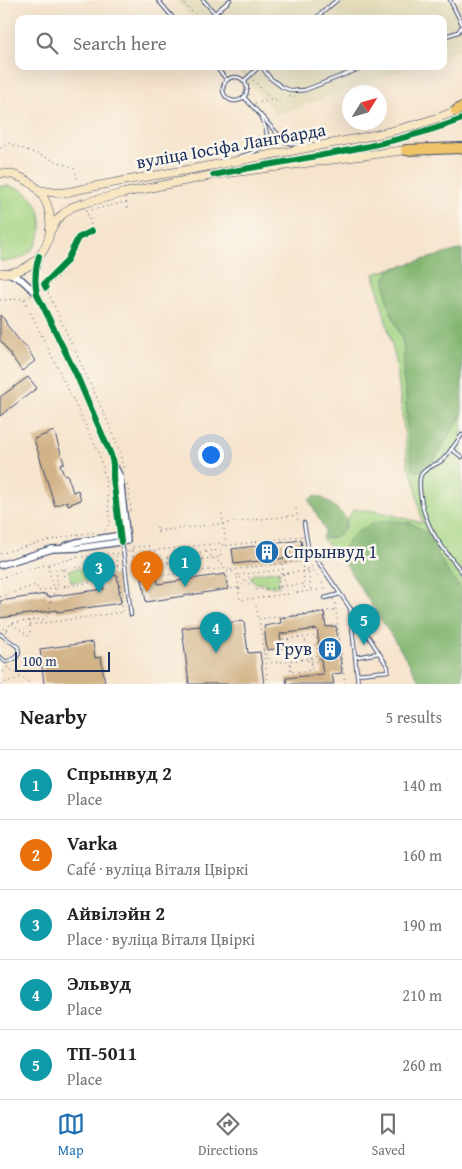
<!DOCTYPE html>
<meta charset="utf-8">
<style>
body{margin:0;font-family:"Gentium Book Plus",serif;background:#f2f2f2;color:#202124}
.compass{position:absolute;left:342px;top:85px;width:45px;height:45px;border-radius:50%;background:#fff;box-shadow:0 5px 20px #0002;rotate:53deg}
.scale{position:absolute;left:15px;bottom:12px;width:95px;box-sizing:border-box;padding-left:5px;border:2px solid #1b2f5e;border-top:0;font-size:14px;line-height:18px;white-space:nowrap;color:#1b2f5e;-webkit-text-stroke:4px #fbf7ec;paint-order:stroke}
.you{position:absolute;left:210px;top:454px;width:18px;height:18px;margin:-12px;border:4px solid #fff;border-radius:50%;background:#1a73e8;box-shadow:0 0 0 8px #1a73e833}
.badge{display:grid;place-items:center;width:32px;height:32px;border-radius:50%;background:#1f6fb2;color:#fff;font-size:16px;font-weight:700}
.pin{position:absolute;translate:-50% -41px;filter:drop-shadow(0 1px 2px #0008)}
.pin::after{content:'';position:absolute;top:26px;width:18px;height:15px;background:inherit;clip-path:polygon(0 0,100% 0,50% 100%)}
.list{margin:0;padding:0;list-style:none}
h2{display:flex;justify-content:space-between;align-items:center;height:65px;margin:0;padding:0 20px;font-size:21px}
h2 small{font-size:16px;font-weight:400;color:#757577}
.list li{display:grid;grid-template-columns:32px 1fr auto;gap:15px;align-items:center;box-sizing:border-box;height:70px;padding:0 20px;border-top:1px solid #e0e0e0}
.list b{display:block;font-size:19px;white-space:nowrap}
.list p{margin:0;font-size:16px;white-space:nowrap;color:#757577}
.list em{font-size:16px;font-style:normal;color:#757577}
.icon{flex:none;width:28px;height:28px;fill:none;stroke:currentColor;stroke-width:2;stroke-linecap:round;stroke-linejoin:round}
.map{position:relative;flex:none;width:462px;height:684px;overflow:hidden}
.search{position:absolute;background:#fff;box-shadow:0 5px 20px #0002;left:15px;right:15px;top:15px;height:55px;display:flex;align-items:center;gap:12px;box-sizing:border-box;padding:0 18px;border-radius:10px;color:#757577;font-size:19px}
.sheet{height:415px;background:#fff}
nav{display:flex;justify-content:space-around;align-items:center;box-sizing:border-box;height:70px;border-top:1px solid #e0e0e0;background:#fff;font-size:14px;color:#757577}
nav a{display:grid;justify-items:center;gap:2px}
nav .on{color:#1f6fb2}
.map>svg:first-child{display:block}
</style>
<div class="map">
<svg width="462" height="684" viewBox="0 0 462 684">
<rect width="100%" height="100%" fill="#fbf7ec"/>
<filter id="ink" filterUnits="userSpaceOnUse"><feTurbulence type="fractalNoise" baseFrequency=".02" numOctaves="2"/><feDisplacementMap in="SourceGraphic" scale="10" xChannelSelector="R" yChannelSelector="G"/><feConvolveMatrix kernelMatrix="1 2 1 2 8 2 1 2 1" color-interpolation-filters="sRGB"/></filter>
<filter id="wash" filterUnits="userSpaceOnUse"><feTurbulence type="fractalNoise" baseFrequency=".0096" numOctaves="4" result="noise"/><feDisplacementMap in="SourceGraphic" scale="20" xChannelSelector="R" yChannelSelector="G"/><feGaussianBlur stdDeviation="1.12" result="paint"/><feColorMatrix in="noise" values="0 0 0 0 0 0 0 0 0 0 0 0 0 0 0 0 0 1.4 0 .05"/><feComposite in="paint" operator="in"/></filter>
<g filter="url(#wash)">
<rect width="100%" height="100%" fill="#f6e4cd"/>
<g fill="#e3dbba">
<polygon points="176,0 462,0 462,49 443,56 443,19 193,19"/>
<polygon points="234,66 415,66 277,115"/>
</g>
<g fill="#a4d483" stroke="#608270">
<path d="M0 186C56 183 54 266 0 261Z"/>
<polygon points="390,269 385,278 387,299 394,319 402,338 404,352 403,378 406,393 407,423 412,467 419,471 432,463 462,414 462,591 445,568 427,533 343,549 342,559 322,538 331,538 346,526 347,519 354,509 377,511 422,523 414,479 408,465 396,361 374,274"/>
<polygon points="91,567 92,580 71,582 69,570"/>
<polygon points="279,570 280,574 278,577 279,586 271,587 270,585 265,586 264,583 257,584 250,578 253,574"/>
</g>
<g fill="#83b671" stroke="#4f7268">
<polygon points="462,249 462,414 432,463 419,471 415,471 412,467 407,423 406,393 403,378 404,352 402,338 394,319 387,300 385,278 390,269"/>
<path d="M314 496C327 497 338 510 347 519 345 534 337 538 322 538L325 530 309 500Z"/>
<path d="M388 520 411 523 427 533 445 568 462 591V684H421L409 663 342 559C344 534 366 525 388 520Z"/>
</g>
<g id="blocks">
<g fill="#d2b388">
<polygon points="0,315 5,320 7,325 19,340 26,346 35,361 22,371 0,340"/>
<polygon points="28,377 37,388 0,416 0,397"/>
<polygon points="54,431 64,463 60,464 64,475 67,474 73,492 78,490 81,500 68,505 67,501 55,506 34,439"/>
<polygon points="301,540 303,556 234,564 232,549"/>
<polygon points="156,570 158,584 225,574 228,589 146,602 141,573"/>
<polygon points="117,575 121,603 57,612 57,610 0,618 0,601 46,594 47,597 104,589 102,577"/>
<polygon points="324,612 326,627 336,626 342,673 332,674 334,684 287,684 286,678 323,674 317,629 280,634 282,648 267,650 264,626 281,623 280,618"/>
<polygon points="244,621 248,653 260,652 264,684 189,684 182,628"/>
<polygon points="93,642 95,658 101,657 105,684 44,684 40,649"/>
</g>
</g>
</g>
<g filter="url(#ink)">
<use href="#blocks" fill-opacity="0" stroke="#3c4a6f" stroke-width="1"/>
<g fill="none" stroke-linecap="round" stroke-linejoin="round">
<g stroke="#3c4a6f" stroke-width="4.5">
<g id="lane">
<polyline points="158,0 174,19"/>
<polyline points="203,0 220,19"/>
<polyline points="450,0 462,24"/>
<polyline points="215,13 230,0"/>
<polyline points="315,19 337,0"/>
<polyline points="443,37 458,32 462,26"/>
<polyline points="215,66 227,80"/>
<polyline points="261,66 270,78 282,87 293,91 305,90 367,66"/>
<circle cx="235" cy="89" r="12"/>
<polyline points="244,81 260,66"/>
<polyline points="244,97 284,141 293,144 305,145"/>
<path d="M239 157C263 151 275 143 261 118"/>
<path d="M462 435C455 443 449 455 440 462 434 465 424 469 421 475 419 479 420 486 420 491 423 526 441 546 462 572"/>
<polyline points="451,449 462,457"/>
<polyline points="304,523 308,547 350,608 358,684"/>
<polyline points="121,542 123,549 131,615"/>
<polyline points="325,598 340,594"/>
<polyline points="351,609 388,667 388,671 357,674"/>
<polyline points="0,634 18,647 19,653 16,658 6,662 0,657"/>
<polyline points="356,657 379,653"/>
</g>
</g>
<g stroke="#3c4a6f" stroke-width="8">
<g id="street">
<path d="M269 164C334 154 400 143 462 119"/>
<path d="M39 258C35 271 34 281 37 294L77 376 111 455 113 464V478L121 542"/>
<polyline points="9,273 22,280 37,294"/>
<polyline points="65,546 77,542 122,535"/>
<polyline points="0,565 52,549 79,548 127,541 120,477 114,465"/>
</g>
</g>
<g stroke="#3c4a6f" stroke-width="9">
<g id="secondary">
<path d="M0 173C69 176 65 275 0 273"/>
<path d="M38 190 57 193 68 192C111 182 154 176 198 168 233 162 267 155 302 149 354 139 407 131 456 111"/>
<polyline points="51,230 57,220 63,214 72,207 84,203 124,193 213,175 406,150"/>
</g>
</g>
<g stroke="#3c4a6f" stroke-width="12">
<g id="highway">
<polyline points="456,111 462,107"/>
<polyline points="406,150 462,148"/>
</g>
</g>
<g stroke="#3c4a6f" stroke-width="1" stroke-dasharray="1 4" stroke-linecap="butt">
<polyline points="181,0 198,19"/>
<polyline points="240,66 247,74"/>
<polyline points="370,70 379,66"/>
<polyline points="253,80 271,99"/>
<polyline points="249,95 250,85 253,81"/>
<polyline points="255,103 295,96"/>
<polyline points="0,148 8,143 74,168 78,181"/>
<polyline points="87,211 126,202 128,211"/>
<polyline points="46,288 112,431 120,453 124,472"/>
<path d="M42 291C52 284 63 273 70 262 74 255 76 247 81 240L94 235 86 209"/>
<polyline points="24,299 99,453 106,482 110,522 105,531"/>
<polyline points="0,300 24,299 31,296"/>
<polyline points="127,485 130,497 131,514"/>
<polyline points="296,509 298,520"/>
<polyline points="222,514 226,545"/>
<polyline points="157,527 158,536"/>
<polyline points="158,531 297,515"/>
<polyline points="133,547 149,546 150,551 222,543 223,546 303,536"/>
<polyline points="132,551 135,568 168,563 221,557 220,550 167,556 168,563"/>
<polyline points="128,552 132,551 132,545"/>
<polyline points="206,552 227,568 229,589 238,588"/>
<polyline points="305,553 307,560 328,592"/>
<path d="M0 554C32 544 63 536 96 532"/>
<polyline points="190,554 192,572"/>
<polyline points="302,562 305,592"/>
<polyline points="282,564 285,585"/>
<polyline points="48,565 53,588"/>
<polyline points="157,566 159,576 227,568 257,590 304,584"/>
<polyline points="63,570 65,586"/>
<polyline points="231,570 307,560 311,591"/>
<polyline points="281,574 280,570 237,575 240,600 326,589"/>
<polyline points="282,574 312,570"/>
<polyline points="0,578 36,567 79,557 119,553"/>
<polyline points="280,587 278,577 280,575"/>
<polyline points="239,589 251,575"/>
<polyline points="0,597 36,585 39,591 92,582 103,571 118,569"/>
<polyline points="333,599 335,603 345,684"/>
<polyline points="256,606 258,618"/>
<polyline points="30,621 30,636"/>
<polyline points="12,624 30,637"/>
<polyline points="0,625 7,630 4,633"/>
<polyline points="30,625 123,612 116,554"/>
<polyline points="7,630 11,623 44,619 50,613 50,598 58,587 56,570 97,565 103,571"/>
<polyline points="283,639 316,636 319,661 308,662 305,637"/>
<polyline points="288,639 291,672 312,670 311,657"/>
<polyline points="289,647 317,645"/>
<polyline points="263,650 272,663 307,659 311,657 318,655"/>
<polyline points="7,667 22,677"/>
<polyline points="0,676 6,668"/>
<polyline points="0,684 22,677 31,684"/>
<polyline points="268,684 259,619 334,610"/>
</g>
<use href="#lane" stroke="#fff" stroke-width="2.5"/>
<use href="#street" stroke="#fff" stroke-width="5.5"/>
<use href="#secondary" stroke="#f9e7c3" stroke-width="8"/>
<use href="#highway" stroke="#efc469" stroke-width="10"/>
<g stroke="#fbf7ec" stroke-width="9">
<g id="cycleway">
<path d="M213 175C296 158 382 150 462 119"/>
<path d="M39 256C35 269 34 280 37 294L77 376 111 455 113 464V478L121 542"/>
<polyline points="46,288 44,284 66,262 78,238 92,231"/>
</g>
</g>
<use href="#cycleway" stroke="#00873e" stroke-width="6"/>
</g>
</g>
<defs>
<g id="building-disc" transform="scale(1.25)"><circle r="9.5" fill="#1f6fb2" stroke="#fbf7ec"/><path d="M-4-6H4V6H1V3H-1V6H-4ZM-2.5-4.3h1.7v1.8h-1.7ZM.8-4.3h1.7v1.8H.8ZM-2.5-1h1.7V.8h-1.7ZM.8-1h1.7V.8H.8Z" fill="#fff"/></g>
</defs>
<g fill-rule="evenodd">
<use href="#building-disc" x="267" y="552"/>
<use href="#building-disc" x="330" y="649"/>
</g>
<g text-anchor="middle" stroke-width="5" stroke-linejoin="round" paint-order="stroke">
<g font-size="18" fill="#1b2f5e" stroke="#fbf7ec">
<text transform="translate(231 146) rotate(-10)" y="6">вуліца Іосіфа Лангбарда</text>
</g>
<g font-size="18" fill="#1b2f5e" stroke="#fbf7ec" text-anchor="start">
<text x="284" y="558">Спрынвуд 1</text>
<text x="312" y="655" text-anchor="end">Грув</text>
</g>
</g>
</svg>
<svg class="compass" viewBox="-18 -18 36 36"><path d="M0-13l5 13h-10z" fill="#e53935"/><path d="M0 13l5-13h-10z" fill="#757577"/></svg>
<div class="scale">100 m</div>
<div class="you"></div>
<div class="pin badge" style="left:185px;top:587px;background:#0f9aa8">1</div>
<div class="pin badge" style="left:147px;top:592px;background:#e8710a">2</div>
<div class="pin badge" style="left:99px;top:593px;background:#0f9aa8">3</div>
<div class="pin badge" style="left:216px;top:653px;background:#0f9aa8">4</div>
<div class="pin badge" style="left:364px;top:645px;background:#0f9aa8">5</div>
<div class="search"><svg class="icon" aria-label="search" viewBox="0 0 24 24"><circle cx="10" cy="10" r="6"/><path d="M15 15l6 6"/></svg>Search here</div>
</div>
<section class="sheet">
<h2>Nearby<small>5 results</small></h2>
<ul class="list">
<li><span class="badge" style="background:#0f9aa8">1</span><div><b>Спрынвуд 2</b><p>Place</p></div><em>140 m</em></li>
<li><span class="badge" style="background:#e8710a">2</span><div><b>Varka</b><p>Café · вуліца Віталя Цвіркі</p></div><em>160 m</em></li>
<li><span class="badge" style="background:#0f9aa8">3</span><div><b>Айвілэйн 2</b><p>Place · вуліца Віталя Цвіркі</p></div><em>190 m</em></li>
<li><span class="badge" style="background:#0f9aa8">4</span><div><b>Эльвуд</b><p>Place</p></div><em>210 m</em></li>
<li><span class="badge" style="background:#0f9aa8">5</span><div><b>ТП-5011</b><p>Place</p></div><em>260 m</em></li>
</ul>
</section>
<nav>
<a class="on"><svg class="icon" aria-label="map" viewBox="0 0 24 24"><path d="M3 6l6-2 6 2 6-2v14l-6 2-6-2-6 2zM9 4v14M15 6v14"/></svg>Map</a>
<a><svg class="icon" aria-label="directions" viewBox="0 0 24 24"><path d="M12 3l9 9-9 9-9-9zM9 14v-3h6M13 9l2 2-2 2"/></svg>Directions</a>
<a><svg class="icon" aria-label="saved" viewBox="0 0 24 24"><path d="M7 4h10v16l-5-4-5 4z"/></svg>Saved</a>
</nav>
